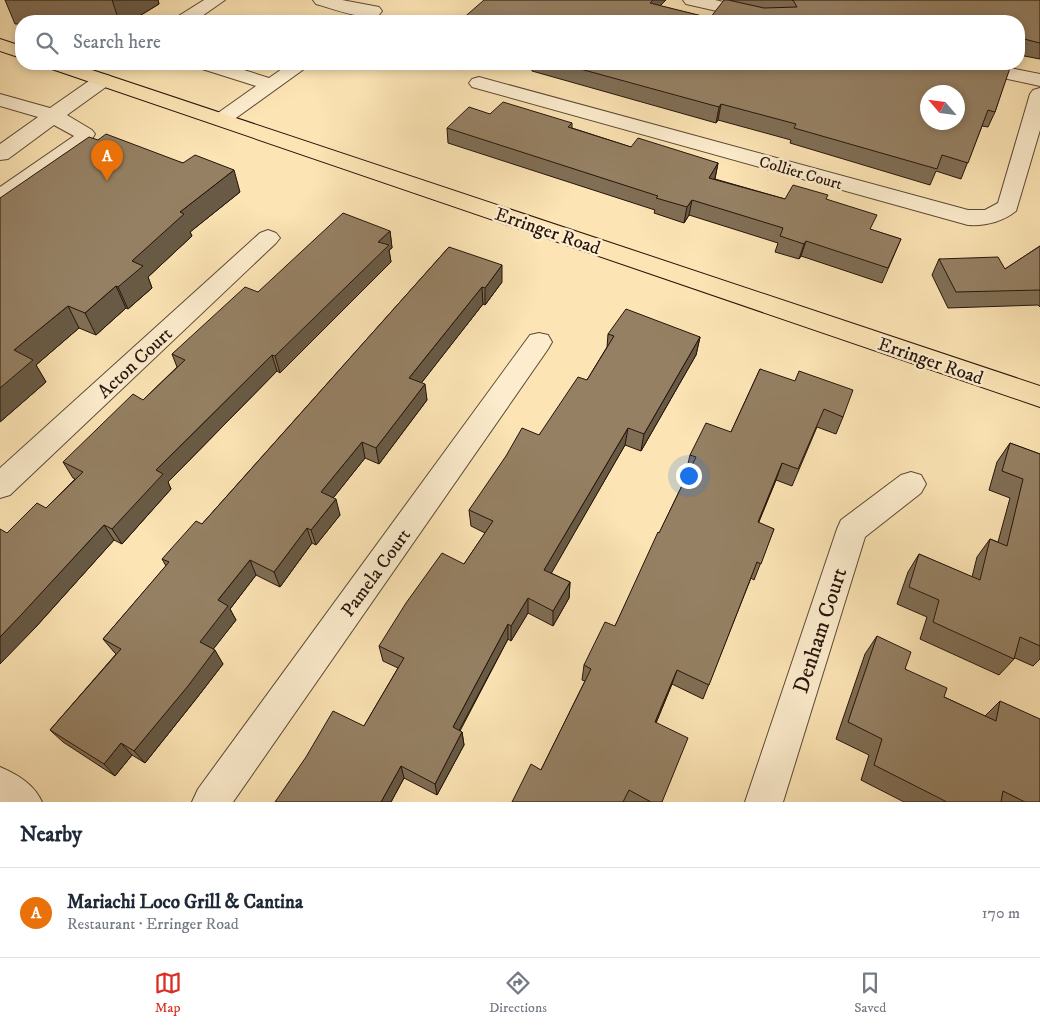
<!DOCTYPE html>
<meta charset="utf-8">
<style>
body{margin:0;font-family:"IM FELL DW Pica",serif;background:#f6f6f7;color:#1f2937}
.compass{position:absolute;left:920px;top:85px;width:45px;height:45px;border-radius:50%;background:#fff;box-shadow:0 2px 8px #0003;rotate:298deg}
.you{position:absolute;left:688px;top:475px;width:18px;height:18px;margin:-12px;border:4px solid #fff;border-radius:50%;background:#1a73e8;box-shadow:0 0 0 8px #1a73e833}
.badge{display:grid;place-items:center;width:32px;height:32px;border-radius:50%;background:#d93025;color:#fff;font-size:16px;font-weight:700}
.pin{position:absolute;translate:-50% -41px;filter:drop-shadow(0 1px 2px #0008)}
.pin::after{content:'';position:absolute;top:26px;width:18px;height:15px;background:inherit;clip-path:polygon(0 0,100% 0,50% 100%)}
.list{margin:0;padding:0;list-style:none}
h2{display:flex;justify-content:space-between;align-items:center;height:65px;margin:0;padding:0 20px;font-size:21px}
h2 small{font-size:16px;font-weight:400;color:#747a83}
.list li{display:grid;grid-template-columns:32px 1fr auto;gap:15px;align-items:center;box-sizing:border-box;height:90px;padding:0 20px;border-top:1px solid #e0e1e3}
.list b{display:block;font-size:19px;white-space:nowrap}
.list p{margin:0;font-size:16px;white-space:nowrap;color:#747a83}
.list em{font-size:16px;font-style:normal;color:#747a83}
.icon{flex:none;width:28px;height:28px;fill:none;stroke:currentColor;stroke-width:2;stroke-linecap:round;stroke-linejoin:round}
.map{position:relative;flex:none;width:1040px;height:802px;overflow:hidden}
.search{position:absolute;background:#fff;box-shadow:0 2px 8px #0003;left:15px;right:15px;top:15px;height:55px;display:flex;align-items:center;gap:12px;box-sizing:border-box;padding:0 18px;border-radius:20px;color:#747a83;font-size:19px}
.sheet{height:155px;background:#fff}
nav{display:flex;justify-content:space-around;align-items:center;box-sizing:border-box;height:70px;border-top:1px solid #e0e1e3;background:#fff;font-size:14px;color:#747a83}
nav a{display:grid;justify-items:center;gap:2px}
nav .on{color:#d93025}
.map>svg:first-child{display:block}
</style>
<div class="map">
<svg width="1040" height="802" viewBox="0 0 1040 802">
<rect width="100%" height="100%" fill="#fce4b4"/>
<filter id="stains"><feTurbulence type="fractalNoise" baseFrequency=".004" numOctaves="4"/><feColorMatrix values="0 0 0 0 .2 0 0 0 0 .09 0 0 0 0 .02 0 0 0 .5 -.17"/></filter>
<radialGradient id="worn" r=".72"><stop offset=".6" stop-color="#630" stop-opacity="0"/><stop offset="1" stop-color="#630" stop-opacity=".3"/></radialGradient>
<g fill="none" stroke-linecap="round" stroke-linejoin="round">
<g stroke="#5b4835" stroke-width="2">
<g id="minor">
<polygon points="204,0 225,0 195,21 174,21 177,17"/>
<path d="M313 0H342L379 7 382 11 379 15C359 20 335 9 316 4Z"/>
<polygon points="683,0 715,0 789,17 792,21 761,21 686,4"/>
<polygon points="197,64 225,64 269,78 289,64 311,64 229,123 222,125 215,123 212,119 215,115 256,86 199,68"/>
<polygon points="954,64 990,64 1040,74 1040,86 957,68"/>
<polygon points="103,74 110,76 113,80 110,84 67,115 92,130 95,134 89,144 8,202 0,204 0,187 74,136 54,125 8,159 0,160 0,144 38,117 0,106 0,94 50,108 96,76"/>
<path d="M479 77 968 210H985L998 203 1030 94 1033 90 1040 88V130L1016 211C1002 222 986 226 968 225L472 87 469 83 472 79Z"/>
<polygon points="268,230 276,233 280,238 276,243 10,495 0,498 0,468 260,233"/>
<polygon points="539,333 548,335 552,342 548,349 233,802 192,802 198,789 530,335"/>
<polygon points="911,472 921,475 926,484 921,493 865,537 783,802 745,802 837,529 841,520 901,475"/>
<path d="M0 767C18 775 34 784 42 802H0Z"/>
</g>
</g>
<g stroke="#25140b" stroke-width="2">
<g id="major">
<polygon points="0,39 21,46 21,58 0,51"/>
<polygon points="46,64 74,64 1040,386 1040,407 49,68"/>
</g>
</g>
<use href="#minor" fill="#fdedce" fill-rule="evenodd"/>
<use href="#major" fill="#fce4b4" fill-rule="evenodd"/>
</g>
<g fill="#806e55" stroke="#25140b">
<polygon points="5,0 158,0 159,4 136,18 128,21 21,21 21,24 15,24"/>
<polygon points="732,0 1040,0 1040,59 1019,55 1019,21 460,21 660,6 710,18"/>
<polygon points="532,64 1010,64 995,112 988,127 982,126 961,179 936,171 930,185 790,143 791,140 718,120 716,123 532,71"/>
<polygon points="490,114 572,123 572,128 631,147 718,163 715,179 785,199 827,200 872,230 901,239 882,283 801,256 799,259 775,252 778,243 689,215 684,223 654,213 655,210 448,143 447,128"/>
<polygon points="98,140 183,163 240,192 190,232 192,236 148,277 152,288 128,309 126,308 96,335 79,328 36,365 46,382 0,422"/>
<polygon points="390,231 392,248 389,250 391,262 280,373 277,371 168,482 171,489 122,544 114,540 34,629 7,533 46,508 75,479 73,478 63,462 143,400 177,367 172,354 258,292"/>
<polygon points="1040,246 1040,307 1038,305 948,308 932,275 939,259 1005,269"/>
<polygon points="449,247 502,282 485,305 483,304 421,383 427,400 379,464 365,458 333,498 340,515 316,545 312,543 280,587 256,575 230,609 236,620 213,649 223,664 196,699 145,763 132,755 115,776 63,742 50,730 116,654 114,652 103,639 166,566 162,559 202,524"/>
<polygon points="608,334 700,337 696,355 641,451 625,445 551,573 570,582 569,598 553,626 528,613 511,641 508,639 460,731 462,732 464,745 437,795 404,778 391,802 275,802 364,726 398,668 383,661 379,646 464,564 485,533 471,526 469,510 539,435 587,380 607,347"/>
<polygon points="760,369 843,417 836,434 817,427 792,486 776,480 758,523 774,529 754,580 751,578 703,699 672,684 656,723 662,802 512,802 541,770 585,681 582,680 584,665 615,626 688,473 686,472 690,455 731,432"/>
<polygon points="1010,443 1040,454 1040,659 1033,666 1015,658 1014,659 999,675 920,639 927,617 897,604 908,572 919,554 972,577 977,557 990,539 998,542 1010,498 989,490 997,462"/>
<polygon points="877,636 905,669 944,697 985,716 1000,701 1040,802 904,802 861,780 869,755 836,739 865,654"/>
</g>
<g fill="#685a45" stroke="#25140b">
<polygon points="112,0 158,0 159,4 136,18 128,21 119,21"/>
<polygon points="653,0 666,0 648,18 650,3"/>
<polygon points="721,104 718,120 716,123 719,107"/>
<polygon points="718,163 715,178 707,193 709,178"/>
<polygon points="234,170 240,192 190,232 192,236 148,277 152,288 128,309 118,287 132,261 180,212"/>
<polygon points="692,200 689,215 684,223 687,207"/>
<polygon points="390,231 392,248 389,250 391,262 280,373 275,356 378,242"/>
<polygon points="806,241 801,256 799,259 804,244"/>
<polygon points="502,265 502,282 485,305 485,288"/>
<polygon points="116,286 126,308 96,335 85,313"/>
<polygon points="482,287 483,304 412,395 409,378"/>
<polygon points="68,306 79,328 36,365 46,382 0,422 0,388 14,350"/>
<polygon points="700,337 696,355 641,451 644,434"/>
<polygon points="272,355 277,371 168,482 171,489 122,544 112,529 156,470"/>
<polygon points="425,384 427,400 379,464 376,448"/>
<polygon points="628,428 625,445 544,586 544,570"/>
<polygon points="362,442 365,458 326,507 321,492"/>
<polygon points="782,463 776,480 752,539 758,522"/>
<polygon points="336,499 340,515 316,545 311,530"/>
<polygon points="104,525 114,540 34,629 0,664 0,637"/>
<polygon points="307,528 312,543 280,587 274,572"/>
<polygon points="250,560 256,575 230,609 236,620 208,656 200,642 218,600"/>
<polygon points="570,582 569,598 553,626 553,611"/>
<polygon points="528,598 528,613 511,641 511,626"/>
<polygon points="508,624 508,639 454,740 453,727"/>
<polygon points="215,650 223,664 196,699 145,763 134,751"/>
<polygon points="677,670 672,684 651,735 655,722"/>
<polygon points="462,732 464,745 437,795 435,784"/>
<polygon points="121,743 132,755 115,776 104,764"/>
<polygon points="401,766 404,778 391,802 381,802"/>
</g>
<g fill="#958063" stroke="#25140b" fill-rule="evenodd">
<polygon points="484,0 653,0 650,3 710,18 724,0 728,0 764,8 797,7 793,0 792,0 1040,0 1040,43 1024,39 1023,41 1019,40 1019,41 1019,21 460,21"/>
<path d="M562 64H1006L1011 65 995 112 988 110 968 163 942 155 937 169 794 128 796 124 721 104 719 107ZM928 92H958V122H928Z"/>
<polygon points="503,102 572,123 568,127 631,147 638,138 718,163 709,178 785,199 793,185 828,195 826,199 877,215 870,229 901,239 888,268 806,241 804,244 780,236 783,228 692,200 687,207 656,198 658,196 447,128 469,107 490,114"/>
<polygon points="106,134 183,163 195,155 234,170 180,212 184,214 132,261 143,266 118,287 116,286 85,313 68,306 14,350 33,360 0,388 0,198 89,137 98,140"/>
<polygon points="343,213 390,231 378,242 389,245 275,356 272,355 156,470 163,474 112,529 104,525 21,615 0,637 0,529 7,533 37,503 46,508 83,472 63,462 133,394 143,400 185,360 172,354 245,287 258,292"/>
<polygon points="1040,246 1040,290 956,292 939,259 998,257 1005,269"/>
<polygon points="449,247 502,265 485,288 482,287 409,378 425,384 376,448 362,442 321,492 336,499 311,530 307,528 274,572 250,560 218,600 228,606 200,642 215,650 188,686 134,751 121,743 104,764 50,730 121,649 103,639 169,562 162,559 196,521 202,524"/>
<polygon points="626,309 700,337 644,434 628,428 544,570 570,582 553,611 528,598 511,626 508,624 453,727 462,732 435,784 401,766 381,802 275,802 306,757 333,711 364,726 404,658 379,646 406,603 442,553 464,564 493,521 469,510 506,456 522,428 539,435 578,377 587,380 614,336 608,334"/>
<polygon points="760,369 795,381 799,371 853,390 843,417 824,409 798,469 782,463 758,522 774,529 761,564 757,562 709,685 677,670 655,722 688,738 662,802 651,802 629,790 623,802 512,802 531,764 541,770 591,669 584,665 605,622 615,626 658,532 659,533 696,457 690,455 706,423 731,432"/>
<polygon points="1010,443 1040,454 1040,646 1020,637 1014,659 933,622 939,600 909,587 919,554 980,580 990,539 1007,546 1023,479 1002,471"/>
<polygon points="877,636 911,652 905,669 947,688 944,697 996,721 1000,701 1040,719 1040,802 1025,802 1003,791 1001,802 947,802 874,765 882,739 848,722"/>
</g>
<g text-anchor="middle" stroke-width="5" stroke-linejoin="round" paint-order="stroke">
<g font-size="16" fill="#25140b" stroke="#fdedce">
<text transform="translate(801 172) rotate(16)" y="6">Collier Court</text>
</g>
<g font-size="19" fill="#25140b" stroke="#fdedce">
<text transform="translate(548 230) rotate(19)" y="7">Erringer Road</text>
<text transform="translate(931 360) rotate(19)" y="7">Erringer Road</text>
<text transform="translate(134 362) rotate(-43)" y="7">Acton Court</text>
<text transform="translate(375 572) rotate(-54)" y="7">Pamela Court</text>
</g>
<g font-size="22" fill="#25140b" stroke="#fdedce">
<text transform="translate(819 630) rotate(-72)" y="8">Denham Court</text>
</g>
</g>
<rect width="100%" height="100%" filter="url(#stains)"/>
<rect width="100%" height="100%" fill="url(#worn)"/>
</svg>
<svg class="compass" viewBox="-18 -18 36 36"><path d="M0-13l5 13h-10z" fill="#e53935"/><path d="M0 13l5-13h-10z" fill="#747a83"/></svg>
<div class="you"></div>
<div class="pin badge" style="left:107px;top:181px;background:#e8710a">A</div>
<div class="search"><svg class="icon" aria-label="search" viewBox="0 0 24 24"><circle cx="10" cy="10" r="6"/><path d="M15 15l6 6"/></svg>Search here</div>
</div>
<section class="sheet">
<h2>Nearby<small></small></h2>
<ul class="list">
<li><span class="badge" style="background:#e8710a">A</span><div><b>Mariachi Loco Grill &amp; Cantina</b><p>Restaurant · Erringer Road</p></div><em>170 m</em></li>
</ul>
</section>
<nav>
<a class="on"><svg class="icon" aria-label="map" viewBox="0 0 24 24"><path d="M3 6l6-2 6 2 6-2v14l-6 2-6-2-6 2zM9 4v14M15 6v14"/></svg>Map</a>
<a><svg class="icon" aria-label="directions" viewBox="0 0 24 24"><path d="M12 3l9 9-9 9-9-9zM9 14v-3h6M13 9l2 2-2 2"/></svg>Directions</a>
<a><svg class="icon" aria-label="saved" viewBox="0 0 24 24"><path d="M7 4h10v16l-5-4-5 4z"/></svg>Saved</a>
</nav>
